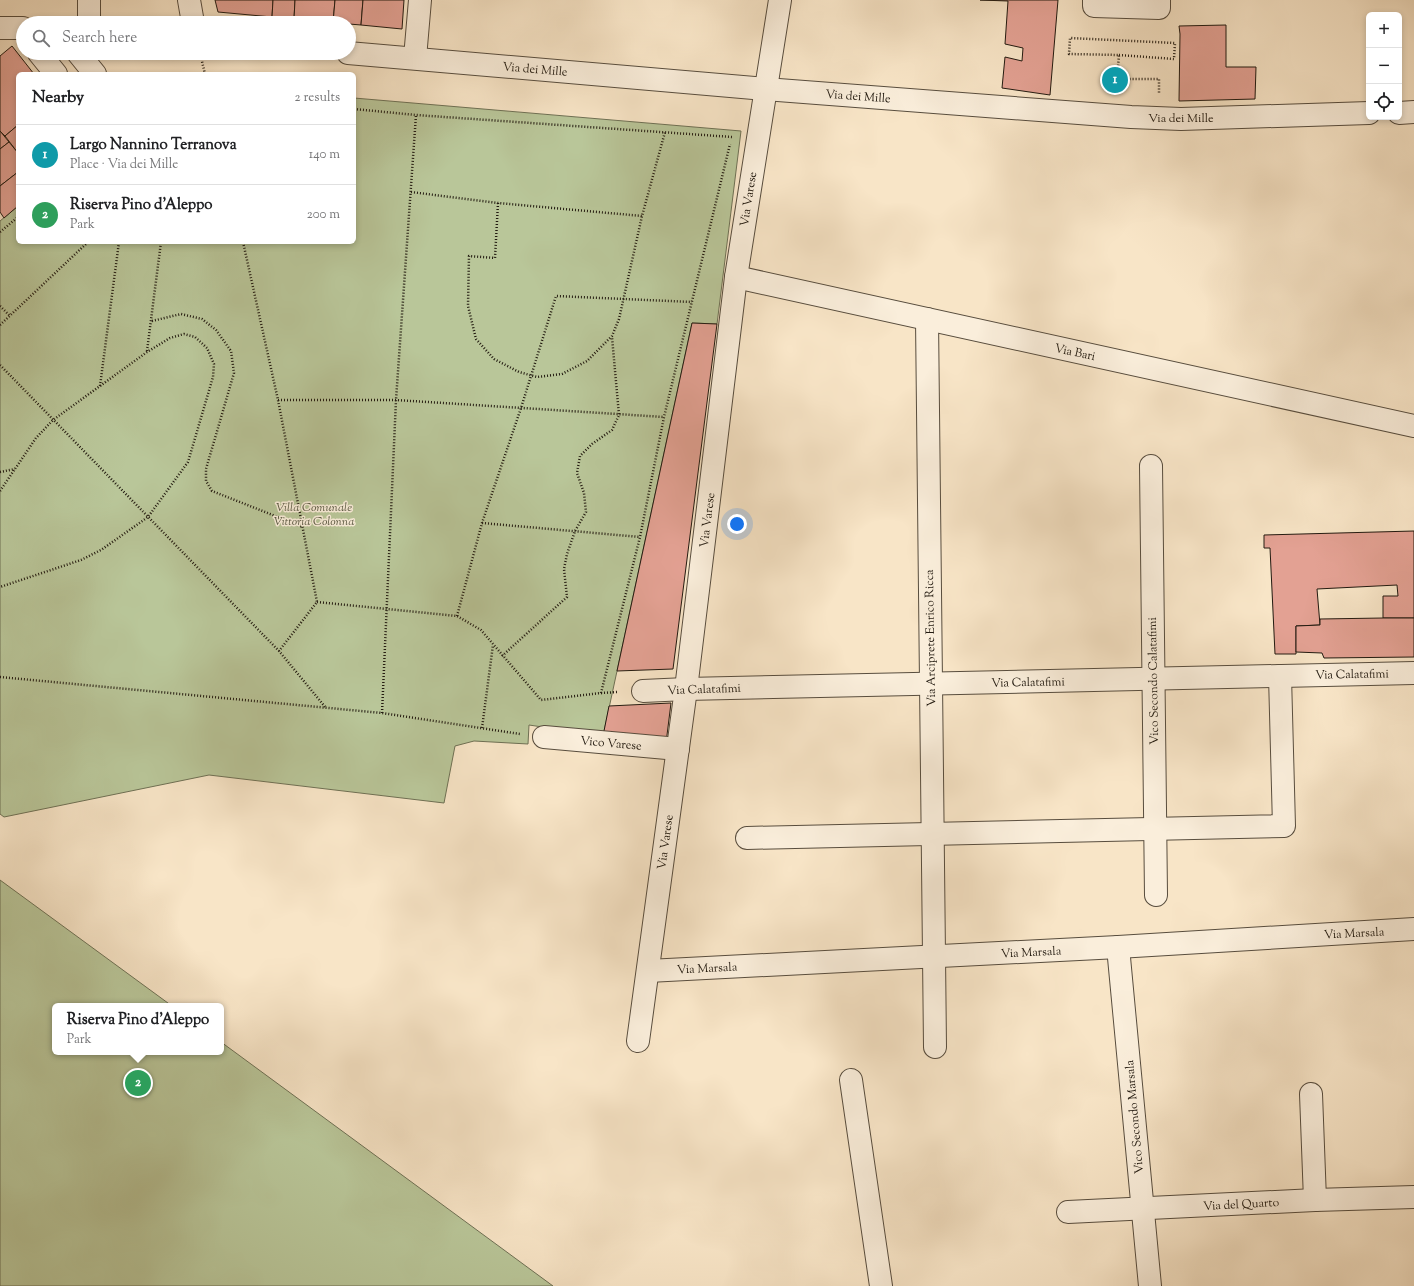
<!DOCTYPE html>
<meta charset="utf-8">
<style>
body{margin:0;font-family:"Sorts Mill Goudy",serif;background:#f2f2f2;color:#202124}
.controls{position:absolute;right:12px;top:12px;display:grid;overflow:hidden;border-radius:6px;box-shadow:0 2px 6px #0003}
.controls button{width:36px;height:36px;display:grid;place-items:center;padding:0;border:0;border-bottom:1px solid #e0e0e0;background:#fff;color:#202124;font:20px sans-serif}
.you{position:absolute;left:737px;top:524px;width:14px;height:14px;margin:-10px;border:3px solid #fff;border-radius:50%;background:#1a73e8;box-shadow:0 0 0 6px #1a73e833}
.badge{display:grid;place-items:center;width:26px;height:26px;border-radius:50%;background:#1a73e8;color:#fff;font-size:13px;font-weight:700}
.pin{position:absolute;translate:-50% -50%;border:2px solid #fff;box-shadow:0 1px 4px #0006}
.popup{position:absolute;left:52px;top:1003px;width:172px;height:52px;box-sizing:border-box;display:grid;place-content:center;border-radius:6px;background:#fff;filter:drop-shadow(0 1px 3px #0005);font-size:13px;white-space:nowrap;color:#757577}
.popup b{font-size:15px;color:#202124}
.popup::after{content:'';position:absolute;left:50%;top:100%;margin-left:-8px;border:8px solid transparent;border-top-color:#fff}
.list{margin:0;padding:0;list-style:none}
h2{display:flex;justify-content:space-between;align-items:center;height:52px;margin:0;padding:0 16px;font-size:17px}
h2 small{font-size:13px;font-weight:400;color:#757577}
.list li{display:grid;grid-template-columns:26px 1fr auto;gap:12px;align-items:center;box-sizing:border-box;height:60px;padding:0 16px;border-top:1px solid #e0e0e0}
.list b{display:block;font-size:15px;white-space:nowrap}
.list p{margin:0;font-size:13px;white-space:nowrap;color:#757577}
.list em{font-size:13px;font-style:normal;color:#757577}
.icon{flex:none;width:22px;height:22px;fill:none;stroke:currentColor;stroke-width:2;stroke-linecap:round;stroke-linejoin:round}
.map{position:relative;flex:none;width:1414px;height:1286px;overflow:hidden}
.search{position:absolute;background:#fff;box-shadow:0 2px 6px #0003;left:16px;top:16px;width:340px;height:44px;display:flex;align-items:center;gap:10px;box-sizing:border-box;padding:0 14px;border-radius:22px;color:#757577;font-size:15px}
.panel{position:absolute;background:#fff;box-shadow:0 2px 6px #0003;left:16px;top:72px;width:340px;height:172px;border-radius:6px}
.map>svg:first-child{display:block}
</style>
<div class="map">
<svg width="1414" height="1286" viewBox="0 0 1414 1286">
<rect width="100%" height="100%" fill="#f8e5c7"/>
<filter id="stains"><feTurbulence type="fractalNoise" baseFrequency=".005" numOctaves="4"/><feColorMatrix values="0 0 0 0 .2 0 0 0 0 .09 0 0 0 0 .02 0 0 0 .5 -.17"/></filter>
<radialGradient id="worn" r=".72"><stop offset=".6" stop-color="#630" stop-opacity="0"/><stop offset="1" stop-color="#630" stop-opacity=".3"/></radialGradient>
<g fill="#b9c699" stroke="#6e7054">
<polygon points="354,98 741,131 717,324 692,323 603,736 529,725 528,744 474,741 455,746 444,803 209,775 4,817 0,814 0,221 18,206 18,242 354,242"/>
<polygon points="0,880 172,1006 55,1006 55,1052 221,1052 221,1042 553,1286 0,1286"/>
</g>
<g fill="#e3a193" stroke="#221a10">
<polygon points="215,0 273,0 272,17 218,12"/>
<polygon points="273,0 295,0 294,19 272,17"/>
<polygon points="295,0 335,0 333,23 294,19"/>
<polygon points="335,0 363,0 361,25 349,24 349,23 333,23"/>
<polygon points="363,0 404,0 402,29 361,25"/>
<polygon points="980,0 1058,0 1050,95 1002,88 1005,57 1022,61 1023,48 1005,44 1008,1"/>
<polygon points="1226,25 1226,67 1256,67 1255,99 1179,101 1180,34 1179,26"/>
<polygon points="12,46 34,74 18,74 18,125 5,136 0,131 0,56"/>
<polygon points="18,125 18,153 5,136"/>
<polygon points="0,131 9,142 0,149"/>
<polygon points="9,142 18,153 18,172 0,186 0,149"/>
<polygon points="18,172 18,206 4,218 0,212 0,186"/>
<polygon points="692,323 717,324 673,669 617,671"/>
<polygon points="1414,531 1414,618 1383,618 1383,596 1398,596 1397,585 1317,589 1320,625 1296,626 1296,654 1275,654 1270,548 1264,548 1264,535"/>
<polygon points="1383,618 1414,618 1414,657 1324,658 1322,653 1296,652 1296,626 1320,625 1320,619"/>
<polygon points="671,703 666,743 603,736 609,706"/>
</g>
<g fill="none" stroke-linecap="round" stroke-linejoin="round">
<g stroke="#584d3e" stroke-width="24">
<g id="street">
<polyline points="189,0 193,23"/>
<polyline points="1094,0 1094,6 1159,8 1159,0"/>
<polyline points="87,23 89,18 89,0"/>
<polyline points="0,28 23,28"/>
<polyline points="39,53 56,74"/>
<polyline points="78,53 95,74"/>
<polyline points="348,53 765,89 1131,117 1181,119 1369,113"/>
<polyline points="415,58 420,0"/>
<polyline points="1399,113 1414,112"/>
<polyline points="736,277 1414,426"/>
<polyline points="927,319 935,1047"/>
<polyline points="1151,466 1156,895"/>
<polyline points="643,691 686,689 1414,673"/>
<polyline points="544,737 678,749"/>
<polyline points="747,838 1284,826 1280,676"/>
<polyline points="1118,947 1150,1286"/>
<polyline points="648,971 1118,947 1414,929"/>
<polyline points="638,1041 686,689 736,277 780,0"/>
<polyline points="851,1080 881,1286"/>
<polyline points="1311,1094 1315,1200"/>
<polyline points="1068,1212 1315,1200 1414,1197"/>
</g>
</g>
<g stroke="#221a10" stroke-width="2.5" stroke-dasharray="1 2" stroke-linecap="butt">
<polyline points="200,53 205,74"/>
<polyline points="1119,55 1174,59 1175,43 1070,38 1069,54 1119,55 1117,79 1159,79 1159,93"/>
<polyline points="354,109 416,115 732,137"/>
<polyline points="411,192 498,203 642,216"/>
<polyline points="498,203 495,258 469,256 468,306 476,339 494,359 519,372 537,377 562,374 587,361 612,336 619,319 642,216 665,132"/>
<polyline points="0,232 18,217"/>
<polyline points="243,242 278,400 317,602 279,651"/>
<polyline points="0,306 10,316"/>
<polyline points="152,321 181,314 202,319 216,330 231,351 234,373 206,469 206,481 212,491 303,527"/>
<polyline points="0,325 88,242"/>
<polyline points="147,351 161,242"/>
<polyline points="0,365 279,651 326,708"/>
<polyline points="100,386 119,242"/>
<polyline points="278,400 396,400 664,417"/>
<polyline points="0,472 15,469"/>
<polyline points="0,491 36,438 53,420 147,352 170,338 184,334 195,337 207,348 214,364 213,377 188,462 148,517 101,550 81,560 0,587"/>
<polyline points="482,523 640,537"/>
<polyline points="317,602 457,616 481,630 541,700 601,693 640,537 664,417 730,144"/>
<polyline points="457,616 482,523 521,408 556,296 692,302"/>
<polyline points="502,656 567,597 564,569 567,554 575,531 586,512 584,493 577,473 580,456 592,444 612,430 619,415 612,337"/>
<polyline points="0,677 382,713 520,734"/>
<polyline points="601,693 618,692"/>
<polyline points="382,713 396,400 416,115"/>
<polyline points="482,728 493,645"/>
</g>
<use href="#street" stroke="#faeedb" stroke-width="22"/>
</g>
<g text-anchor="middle" stroke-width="3" stroke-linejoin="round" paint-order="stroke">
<g font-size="12" fill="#221a10" stroke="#faeedb">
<text transform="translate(535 69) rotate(5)" y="4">Via dei Mille</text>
<text transform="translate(858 96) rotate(4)" y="4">Via dei Mille</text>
<text x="1181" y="122">Via dei Mille</text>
<text transform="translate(748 199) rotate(-81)" y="4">Via Varese</text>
<text transform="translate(1075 352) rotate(12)" y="4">Via Bari</text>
<text transform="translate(707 520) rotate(-83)" y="4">Via Varese</text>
<text transform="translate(930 638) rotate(-91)" y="4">Via Arciprete Enrico Ricca</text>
<text transform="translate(1352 674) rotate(-1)" y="4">Via Calatafimi</text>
<text transform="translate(1153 681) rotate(-91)" y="4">Vico Secondo Calatafimi</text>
<text transform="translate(1028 682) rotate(-1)" y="4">Via Calatafimi</text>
<text transform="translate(704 689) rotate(-2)" y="4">Via Calatafimi</text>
<text transform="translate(611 743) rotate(5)" y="4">Vico Varese</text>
<text transform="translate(665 842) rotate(-82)" y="4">Via Varese</text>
<text transform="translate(1354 933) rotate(-3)" y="4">Via Marsala</text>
<text transform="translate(1031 952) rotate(-3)" y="4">Via Marsala</text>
<text transform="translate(707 968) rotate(-3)" y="4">Via Marsala</text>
<text transform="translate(1134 1117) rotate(-95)" y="4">Vico Secondo Marsala</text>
<text transform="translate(1241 1204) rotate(-3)" y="4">Via del Quarto</text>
</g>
<g font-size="12" font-style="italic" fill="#575640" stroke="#faeedb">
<text x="314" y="511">Villa Comunale<tspan x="314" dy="14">Vittoria Colonna</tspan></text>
</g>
</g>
<rect width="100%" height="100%" filter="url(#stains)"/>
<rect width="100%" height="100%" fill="url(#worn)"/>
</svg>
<div class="controls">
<button>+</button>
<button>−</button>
<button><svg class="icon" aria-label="locate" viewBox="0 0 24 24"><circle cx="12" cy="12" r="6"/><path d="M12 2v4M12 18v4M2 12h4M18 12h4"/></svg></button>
</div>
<div class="you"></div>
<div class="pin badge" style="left:1115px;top:80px;background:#0f9aa8">1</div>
<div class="pin badge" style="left:138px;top:1083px;background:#2e9e5b">2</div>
<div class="popup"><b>Riserva Pino d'Aleppo</b>Park</div>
<div class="search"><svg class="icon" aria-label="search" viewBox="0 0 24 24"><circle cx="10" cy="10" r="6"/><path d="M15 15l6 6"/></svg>Search here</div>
<section class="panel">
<h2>Nearby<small>2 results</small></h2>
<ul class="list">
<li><span class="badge" style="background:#0f9aa8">1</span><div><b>Largo Nannino Terranova</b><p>Place · Via dei Mille</p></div><em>140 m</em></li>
<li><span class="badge" style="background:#2e9e5b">2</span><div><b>Riserva Pino d'Aleppo</b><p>Park</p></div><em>200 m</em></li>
</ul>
</section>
</div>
